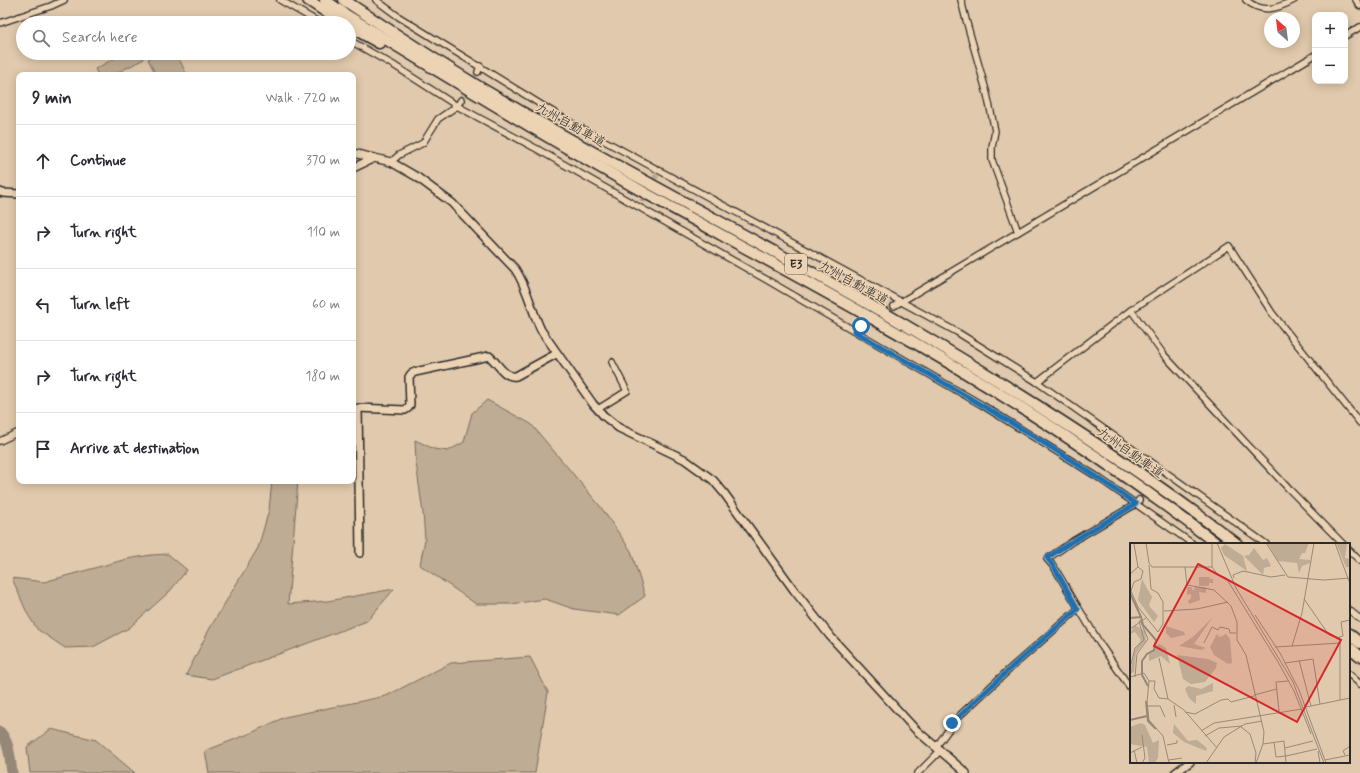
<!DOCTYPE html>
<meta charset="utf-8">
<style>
body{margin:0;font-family:Mynerve,"Klee One",sans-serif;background:#f2f2f3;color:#2b2b33}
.controls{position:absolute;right:12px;top:12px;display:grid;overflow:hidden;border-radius:8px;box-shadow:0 2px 10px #0003}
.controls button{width:36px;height:36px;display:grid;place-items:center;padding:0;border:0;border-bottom:1px solid #e1e1e2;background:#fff;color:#2b2b33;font:20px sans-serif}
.compass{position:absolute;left:1264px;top:12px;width:36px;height:36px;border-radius:50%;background:#fff;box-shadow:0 2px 10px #0003;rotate:332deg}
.stop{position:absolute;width:12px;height:12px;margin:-9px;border:3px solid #1f6fb2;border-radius:50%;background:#fff}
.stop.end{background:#1f6fb2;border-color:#fff;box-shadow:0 1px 4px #0008}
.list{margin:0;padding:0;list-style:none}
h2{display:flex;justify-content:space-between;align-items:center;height:52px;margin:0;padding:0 16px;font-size:17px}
h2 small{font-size:13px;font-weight:400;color:#7c7c81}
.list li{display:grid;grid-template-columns:26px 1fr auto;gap:12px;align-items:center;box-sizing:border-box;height:72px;padding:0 16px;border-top:1px solid #e1e1e2}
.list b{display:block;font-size:15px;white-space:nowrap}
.list em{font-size:13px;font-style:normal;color:#7c7c81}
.icon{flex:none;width:22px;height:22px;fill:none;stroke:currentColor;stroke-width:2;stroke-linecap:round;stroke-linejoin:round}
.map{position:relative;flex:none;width:1360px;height:773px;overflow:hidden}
.search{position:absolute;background:#fff;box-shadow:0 2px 10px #0003;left:16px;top:16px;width:340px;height:44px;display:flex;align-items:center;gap:10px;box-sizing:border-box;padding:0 14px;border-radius:22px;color:#7c7c81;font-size:15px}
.panel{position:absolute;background:#fff;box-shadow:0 2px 10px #0003;left:16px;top:72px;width:340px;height:412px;border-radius:8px}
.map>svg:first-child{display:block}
</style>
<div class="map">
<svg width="1360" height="773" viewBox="0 0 1360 773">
<rect width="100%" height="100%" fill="#e0c9ac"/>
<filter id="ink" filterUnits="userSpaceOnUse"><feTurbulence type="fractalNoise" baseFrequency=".025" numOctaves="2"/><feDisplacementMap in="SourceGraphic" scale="8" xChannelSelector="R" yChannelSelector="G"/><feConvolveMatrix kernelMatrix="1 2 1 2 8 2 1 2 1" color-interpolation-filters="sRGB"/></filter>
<g filter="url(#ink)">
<g fill="#bfac94" stroke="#756c60">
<polygon points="124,53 141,53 144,59 113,75 98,75 95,69"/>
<polygon points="159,53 176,53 187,75 156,75 148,59"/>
<polygon points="487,400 531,424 600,506 631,551 645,596 619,615 574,609 545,599 512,604 476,604 420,565 425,539 423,513 416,463 415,440 434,449 448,451 464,442 472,413"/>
<polygon points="272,481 298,481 288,604 328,601 394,589 367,621 212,679 186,675 210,628 258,548 269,510"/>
<polygon points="168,554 187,570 170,591 129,628 93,647 65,648 37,629 27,613 12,578 44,582 127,559 151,555"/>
<polygon points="530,657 548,692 535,773 209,773 205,751 251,733 285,717 386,696 451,663"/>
<polygon points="51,729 96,740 135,773 30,773 27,747"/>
</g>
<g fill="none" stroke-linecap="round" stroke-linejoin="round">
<path stroke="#968877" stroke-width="11" d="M0 732C10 743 10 759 12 773"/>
<g stroke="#bca992" stroke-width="5.5" stroke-dasharray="5.5 3" stroke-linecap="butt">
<polyline points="461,100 478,72"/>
<polyline points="642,202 657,174"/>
<polyline points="861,326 894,306"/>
<polyline points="1139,500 1159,473"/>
</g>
<g stroke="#2b2b2b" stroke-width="8">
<g id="minor">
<polyline points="280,0 320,23"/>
<polyline points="376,0 399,17 566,120 957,332 1037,382 1161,469 1266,544"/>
<polyline points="961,0 966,20 987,94 995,131 992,147 992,160 1018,232"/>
<path d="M1246 0C1262 14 1277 9 1294 0"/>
<polyline points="1356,0 1360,6"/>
<polyline points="0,23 51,6 64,0"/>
<polyline points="1345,36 1360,27"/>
<polyline points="349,40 395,66 457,106 537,149 767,280 982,405 1096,476 1193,544"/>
<polyline points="478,72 480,66"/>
<polyline points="391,162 399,155 423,143 438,119 457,106 461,100"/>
<polyline points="894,306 1315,55"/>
<polyline points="1131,310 1164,355 1287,487 1343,544"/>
<polyline points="1037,382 1131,310 1229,246 1272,313 1360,423"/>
<polyline points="598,409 627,391 612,362"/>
<polyline points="0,441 19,432"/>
<polyline points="1349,550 1360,561"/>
<polyline points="1349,610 1360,619"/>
<polyline points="1349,674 1360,684"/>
<polyline points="1131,689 1100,644 1054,567 1047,559 1073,541 1136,504 1139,500"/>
<polyline points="936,747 957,718 1013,666 1078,609"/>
<polyline points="918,773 940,751"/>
</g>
</g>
<g stroke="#2b2b2b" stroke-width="10">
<g id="tertiary">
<path d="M353 153 391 162 417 177 452 203 515 269C528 288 531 310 541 330L593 404 604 416 619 428 684 459 713 480 724 493 794 590 830 636 915 729 966 773"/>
<polyline points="353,168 374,158"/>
<polyline points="0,192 3,193 19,194"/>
<path d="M360 553 358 408 405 410 408 408 410 405 409 377 411 374 415 372 489 356C498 363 504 378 516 376L556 354"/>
<polyline points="1175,773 1190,762"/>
</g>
</g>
<g stroke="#2b2b2b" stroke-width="13">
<g id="motorway">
<polyline points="308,0 343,23"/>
<path d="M325 0 348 16C447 77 546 137 647 194 723 236 800 277 875 320 994 387 1109 461 1217 544"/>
<path d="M344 0C389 30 435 60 481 88 624 173 774 248 917 332 1027 397 1136 466 1237 544"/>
<polyline points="349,26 379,43"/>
<polyline points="1349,634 1360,643"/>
<polyline points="1349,647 1360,656"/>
</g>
</g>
<use href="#minor" stroke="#ecd3b4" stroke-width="5.5"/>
<use href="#tertiary" stroke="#ecd3b4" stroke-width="7"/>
<use href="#motorway" stroke="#ecd3b4" stroke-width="10"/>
</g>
</g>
<g fill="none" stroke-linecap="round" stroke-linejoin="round" filter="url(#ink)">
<path stroke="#1f6fb2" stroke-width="5" d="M861 326 854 331C949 386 1046 440 1136 504L1073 541 1047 558 1054 567 1078 609 1013 666 952 723"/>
</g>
<g text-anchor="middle" stroke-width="3" stroke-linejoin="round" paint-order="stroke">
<rect fill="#ecd3b4" stroke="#655d54" stroke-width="1" x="785" y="254" width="22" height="20" rx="3"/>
<g font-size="12" font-weight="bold" fill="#2b2b2b">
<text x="796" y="268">E3</text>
</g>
<g font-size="13" fill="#2b2b2b" stroke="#ecd3b4">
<text transform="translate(571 124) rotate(29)" y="5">九州自動車道</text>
<text transform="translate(854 282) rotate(29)" y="5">九州自動車道</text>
<text transform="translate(1131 452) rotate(35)" y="5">九州自動車道</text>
</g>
</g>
<g transform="translate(1130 543)">
<rect width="220" height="220" fill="#e0c9ac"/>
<path d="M137 0H179L175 10H172L169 16 180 17V20L172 23 169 30 167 20 148 18ZM206 0H217L215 15 220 16V24H216ZM95 1 113 13 117 28 94 12 91 5ZM124 5 133 17 137 15 141 23 134 25 133 32 114 13 119 12ZM69 34H80L79 39 80 36H83V40H79V43H69ZM12 36 22 54 19 62 21 65 28 73 24 79 8 57ZM57 44H61L63 48 65 44H76V50L69 49 70 57 59 61 58 57 61 56V51L57 52ZM83 74 64 101 76 105 71 107 49 103 64 93ZM5 82 15 88 16 98 6 110 4 129 0 131 5 107 11 97 5 89 0 91ZM36 83 54 89 55 92 41 95 36 90ZM87 91 90 94 96 91 100 96 102 120 98 121 84 112 80 104ZM29 101 36 105 40 121 31 113 19 118V111ZM47 112 78 116 87 120 86 125 75 139 61 141 53 136ZM83 140V148L66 153V161L59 155 55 146 58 143 71 146ZM11 180 15 182 23 200 29 197 28 215 25 220H19L17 204 0 201V184ZM44 181 58 198 67 197 77 205 76 208 54 199 43 190Z" fill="#bfac94"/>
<path fill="none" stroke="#968877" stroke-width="2" d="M0 50 11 74M0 75 11 74 13 82 26 97 24 107 17 111 12 118V132L18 143M16 158 18 178 26 186M0 177 17 173"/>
<path fill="none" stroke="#988a78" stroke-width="1" d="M16 0 19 20 22 24H55L57 42 84 47 101 63 107 79V97L116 112 134 189 133 201 126 220M82 0V24L88 32 96 35 148 119 164 148 181 191M87 0 106 45 163 139 194 220M136 0 158 34 194 37 220 35M205 0 220 41M4 1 8 24M55 24H82M13 28 11 36 4 39 1 48 8 64 28 89 33 81V59L28 50 21 46 19 22M0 31 8 24 13 28M104 35 103 32 113 28 141 34 155 32M174 56 199 92 210 95V157M34 68 67 66 98 59M125 72 150 110 169 147 196 220M0 86 16 75M209 94 213 93 211 79 220 77M74 100 82 84 88 87 90 84 99 86 100 90H106M162 103 172 70 184 0M145 104 211 100M29 115 38 156 54 167 87 205M169 117 181 163M155 120 183 116 190 161M0 125 5 105 14 97 9 78M0 134 14 130 19 138 17 159 19 177 33 193 39 220M5 134 7 111 18 96 10 77M19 138H25L24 146 29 155 38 156M124 152 147 146M44 162 46 174M17 163H30L35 174M176 164 220 155M149 168 146 139 159 138M55 169 65 171 91 157 98 156 101 159 124 153M111 184 120 191 126 210 125 220M71 188 84 180 172 166M75 193 89 185 112 183M144 199 146 214 156 213M133 201 154 198 156 220M37 202 47 200V197M155 205 183 198M4 207 7 220M188 208 190 220M0 210 12 204M215 212 213 208 220 203V197M156 213 187 206M39 217 52 215M195 217 220 212M12 220 15 215 12 192M76 220 94 194 115 181 132 178"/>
<path fill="#d62828" fill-opacity="0.15" stroke="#d62828" stroke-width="2" d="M68 21 211 97 167 179 24 103Z"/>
<rect width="220" height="220" fill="none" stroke="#2b2b2b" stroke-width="2"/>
</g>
</svg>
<div class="controls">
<button>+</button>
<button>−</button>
</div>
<svg class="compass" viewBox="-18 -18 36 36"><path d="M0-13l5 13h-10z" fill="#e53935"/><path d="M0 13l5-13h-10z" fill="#7c7c81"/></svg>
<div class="stop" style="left:861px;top:326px"></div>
<div class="stop end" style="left:952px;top:723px"></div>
<div class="search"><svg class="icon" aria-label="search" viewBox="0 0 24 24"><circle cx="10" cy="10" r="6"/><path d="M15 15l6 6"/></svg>Search here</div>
<section class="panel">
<h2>9 min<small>Walk · 720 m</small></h2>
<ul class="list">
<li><svg class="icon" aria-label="ahead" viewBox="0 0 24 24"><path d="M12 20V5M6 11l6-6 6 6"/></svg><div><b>Continue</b></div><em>370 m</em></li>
<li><svg class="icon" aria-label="right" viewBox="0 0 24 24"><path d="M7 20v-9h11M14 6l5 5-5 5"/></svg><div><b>Turn right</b></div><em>110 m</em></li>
<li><svg class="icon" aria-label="left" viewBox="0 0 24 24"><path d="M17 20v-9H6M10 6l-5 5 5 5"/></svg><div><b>Turn left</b></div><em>60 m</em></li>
<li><svg class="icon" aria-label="right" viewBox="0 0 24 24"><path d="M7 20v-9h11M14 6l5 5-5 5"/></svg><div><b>Turn right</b></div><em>180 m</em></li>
<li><svg class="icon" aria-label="arrive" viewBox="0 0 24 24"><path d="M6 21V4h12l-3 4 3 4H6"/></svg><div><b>Arrive at destination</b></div></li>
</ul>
</section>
</div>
